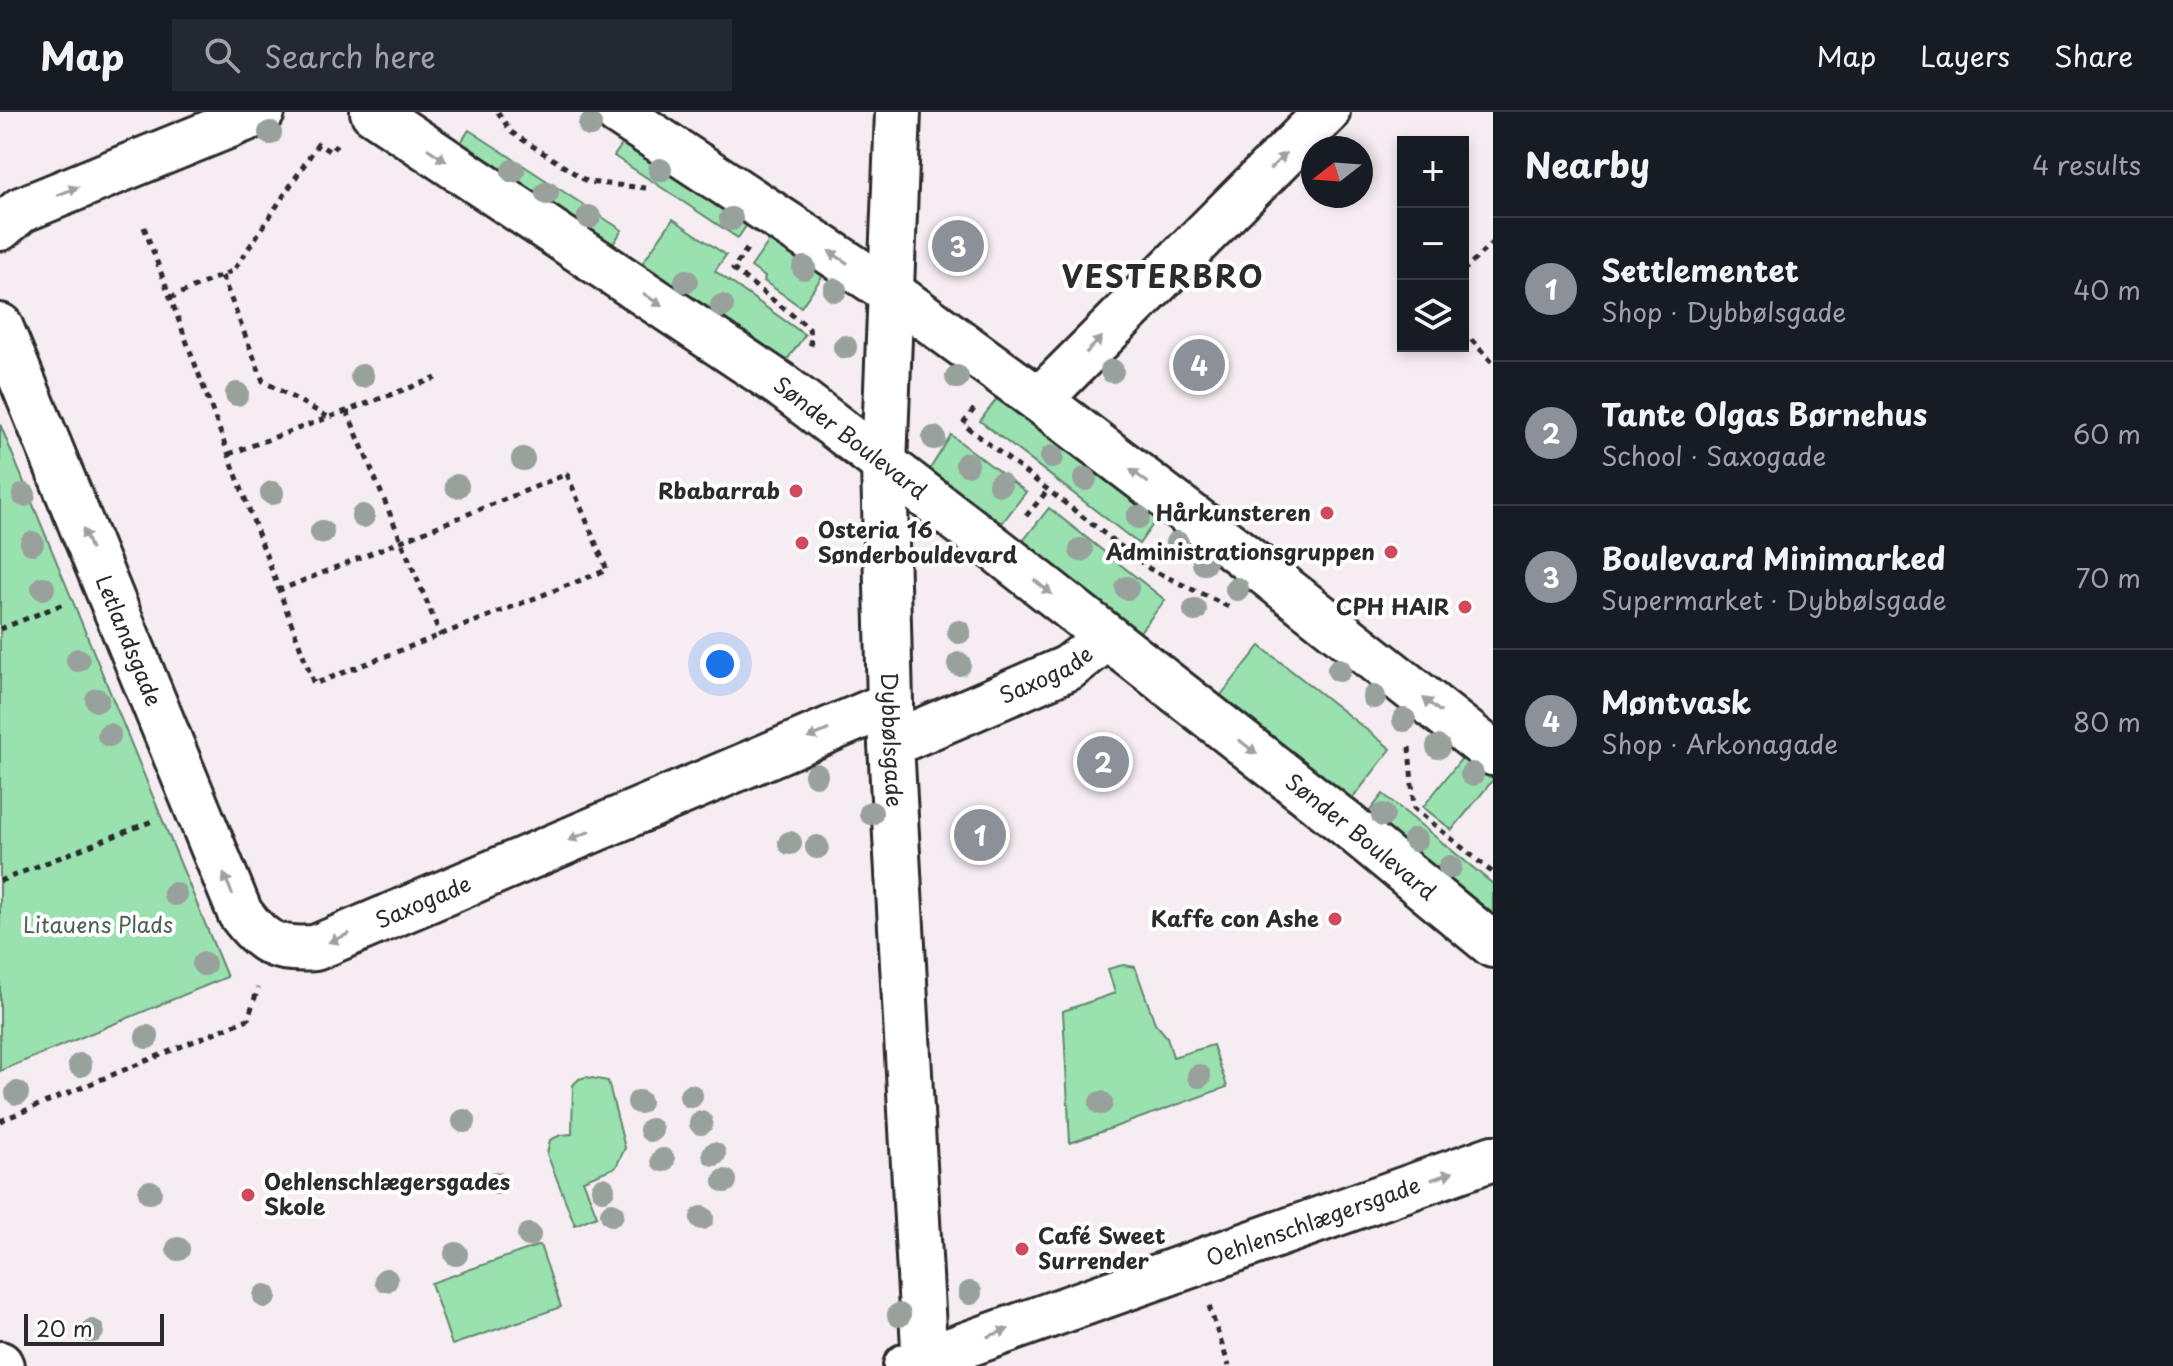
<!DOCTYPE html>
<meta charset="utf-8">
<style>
body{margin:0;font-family:"Playpen Sans",sans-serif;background:#242831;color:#f1f3f6}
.controls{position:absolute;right:24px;top:24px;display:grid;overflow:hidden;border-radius:0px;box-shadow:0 4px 12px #0003}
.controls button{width:72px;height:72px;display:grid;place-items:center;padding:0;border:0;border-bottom:2px solid #363941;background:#171b24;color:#f1f3f6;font:40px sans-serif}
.compass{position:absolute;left:1301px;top:24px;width:72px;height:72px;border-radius:50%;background:#171b24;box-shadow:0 4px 12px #0003;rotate:253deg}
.scale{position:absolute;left:24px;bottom:20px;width:140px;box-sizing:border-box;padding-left:8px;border:4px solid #2b2b2b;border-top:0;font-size:22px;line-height:28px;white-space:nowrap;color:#2b2b2b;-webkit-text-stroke:6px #fff;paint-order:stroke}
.you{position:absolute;left:720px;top:552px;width:28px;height:28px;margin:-20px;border:6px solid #fff;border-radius:50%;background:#1a73e8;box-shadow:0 0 0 12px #1a73e833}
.badge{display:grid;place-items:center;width:52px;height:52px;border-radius:50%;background:#8c9099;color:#fff;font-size:26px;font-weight:700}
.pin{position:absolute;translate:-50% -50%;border:4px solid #fff;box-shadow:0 2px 8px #0006}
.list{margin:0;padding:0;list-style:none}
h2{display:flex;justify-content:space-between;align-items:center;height:104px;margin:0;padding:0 32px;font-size:34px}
h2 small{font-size:26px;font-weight:400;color:#9ea1a6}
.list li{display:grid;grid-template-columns:52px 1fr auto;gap:24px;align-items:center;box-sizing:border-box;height:144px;padding:0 32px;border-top:2px solid #363941}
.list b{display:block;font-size:30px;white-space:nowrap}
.list p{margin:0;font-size:26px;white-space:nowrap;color:#9ea1a6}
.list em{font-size:26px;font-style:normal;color:#9ea1a6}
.icon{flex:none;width:44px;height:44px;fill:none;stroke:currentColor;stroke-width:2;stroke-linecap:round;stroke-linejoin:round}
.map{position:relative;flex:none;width:1493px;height:1254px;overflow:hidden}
header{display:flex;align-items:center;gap:48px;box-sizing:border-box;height:112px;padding:0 40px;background:#171b24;border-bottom:2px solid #363941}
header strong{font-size:38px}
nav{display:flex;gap:44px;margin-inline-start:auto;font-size:28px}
.search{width:560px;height:72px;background:#242831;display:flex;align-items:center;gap:20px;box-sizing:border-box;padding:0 28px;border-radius:0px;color:#9ea1a6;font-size:30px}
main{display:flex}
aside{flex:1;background:#171b24}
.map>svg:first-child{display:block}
</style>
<header>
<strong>Map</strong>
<div class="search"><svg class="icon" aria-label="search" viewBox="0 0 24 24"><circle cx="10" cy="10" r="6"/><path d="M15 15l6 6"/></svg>Search here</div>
<nav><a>Map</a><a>Layers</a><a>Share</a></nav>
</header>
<main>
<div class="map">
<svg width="1493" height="1254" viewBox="0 0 1493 1254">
<rect width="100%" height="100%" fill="#f6edf3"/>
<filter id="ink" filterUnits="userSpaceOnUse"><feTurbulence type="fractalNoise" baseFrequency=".0125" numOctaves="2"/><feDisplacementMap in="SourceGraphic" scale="16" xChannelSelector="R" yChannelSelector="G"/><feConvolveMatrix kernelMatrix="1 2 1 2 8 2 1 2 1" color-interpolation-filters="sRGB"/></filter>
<g filter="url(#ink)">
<g fill="#99e2b0" stroke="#62866e" stroke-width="2">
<polygon points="469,18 622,118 610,137 456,38"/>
<polygon points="628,24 752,105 738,126 614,44"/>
<polygon points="673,107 726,143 715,159 805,223 781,256 639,156"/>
<polygon points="774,122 828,156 801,195 764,169 765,165 751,155"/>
<polygon points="1002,280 1161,401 1139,432 980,309"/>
<polygon points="0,312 227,865 0,959"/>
<polygon points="951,323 1026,380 996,419 925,365"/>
<polygon points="1049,396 1165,488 1135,526 1019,434"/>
<polygon points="1260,534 1391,637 1348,692 1217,588"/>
<polygon points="1466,641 1493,663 1493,668 1452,718 1423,695"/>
<polygon points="1383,682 1493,772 1493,810 1365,705"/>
<polygon points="1123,853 1135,855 1155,911 1167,925 1173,945 1213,933 1227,975 1070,1031 1063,899 1115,881 1108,857"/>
<polygon points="586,965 608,969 625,1036 616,1055 583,1068 597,1104 575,1113 547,1042 550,1028 561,1023 572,1022 573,973 579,967"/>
<polygon points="540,1133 561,1195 452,1233 431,1171"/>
</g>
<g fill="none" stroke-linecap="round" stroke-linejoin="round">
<g stroke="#2b2b2b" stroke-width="50">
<g id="minor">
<path id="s1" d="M373 0 781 273 998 439 1345 711 1493 833"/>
<polyline points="617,0 892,181 1039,288 1240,441 1493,641"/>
<path id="s2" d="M898 0 884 352 891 632 925 1254"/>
<polyline points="0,116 21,98 262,0"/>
<path id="s3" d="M0 214 240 801C262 831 276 839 315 836L890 592"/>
<polyline points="1039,288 1327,0"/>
<path id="s4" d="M891 632 1068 556 1107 526"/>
<polyline points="0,1252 1,1254"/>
<path id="s5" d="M906 1254 1493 1046"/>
</g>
</g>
<g stroke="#2b2b2b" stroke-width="5" stroke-dasharray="6 6" stroke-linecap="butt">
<polyline points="498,0 511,20 588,70 646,76"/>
<polyline points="144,115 314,572 607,458 567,362 280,478"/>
<polyline points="747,137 733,157 809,216 811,233 808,237"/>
<polyline points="1463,159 1493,130"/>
<polyline points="222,164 263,269 328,305"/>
<polyline points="170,186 234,158 318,32 331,40 338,30"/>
<polyline points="1463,219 1493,251"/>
<polyline points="974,297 963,312 1150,457 1231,496"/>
<polyline points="347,299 441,524"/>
<polyline points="229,342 436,266"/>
<polyline points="1026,404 1048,378"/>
<polyline points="0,517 66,491"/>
<polyline points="1409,635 1414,696 1493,761"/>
<polyline points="0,769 155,708"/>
<polyline points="0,1009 248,907 258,876"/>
<polyline points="1209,1194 1229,1254"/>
</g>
<use href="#minor" stroke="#fff" stroke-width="44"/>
</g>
<g fill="#98a19b">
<circle cx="590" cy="13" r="12"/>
<circle cx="270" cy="21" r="12"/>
<circle cx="660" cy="58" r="12"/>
<circle cx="513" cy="59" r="12"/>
<circle cx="547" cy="81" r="12"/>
<circle cx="589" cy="105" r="12"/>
<circle cx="731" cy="107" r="12"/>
<circle cx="804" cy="156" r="12"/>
<circle cx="686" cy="169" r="12"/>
<circle cx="835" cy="178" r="12"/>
<circle cx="722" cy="194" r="12"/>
<circle cx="845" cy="235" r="12"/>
<circle cx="1112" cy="259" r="12"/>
<circle cx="362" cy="264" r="12"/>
<circle cx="957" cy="265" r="12"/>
<circle cx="237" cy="282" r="12"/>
<circle cx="934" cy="326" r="12"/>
<circle cx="1052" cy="345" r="12"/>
<circle cx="523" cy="347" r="12"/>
<circle cx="967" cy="352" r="12"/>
<circle cx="1085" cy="367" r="12"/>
<circle cx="1000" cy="372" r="12"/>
<circle cx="457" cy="374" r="12"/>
<circle cx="272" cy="381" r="12"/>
<circle cx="24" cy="383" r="12"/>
<circle cx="363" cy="404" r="12"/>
<circle cx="1138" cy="405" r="12"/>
<circle cx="322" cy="420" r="12"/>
<circle cx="32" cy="431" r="12"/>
<circle cx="1177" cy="431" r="12"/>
<circle cx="1081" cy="438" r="12"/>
<circle cx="1204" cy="451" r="12"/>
<circle cx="43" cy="476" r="12"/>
<circle cx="1127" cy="476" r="12"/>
<circle cx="1237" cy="477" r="12"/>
<circle cx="1195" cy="498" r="12"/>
<circle cx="959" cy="520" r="12"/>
<circle cx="78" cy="548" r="12"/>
<circle cx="959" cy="552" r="12"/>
<circle cx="1339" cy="558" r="12"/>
<circle cx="1374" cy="585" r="12"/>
<circle cx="97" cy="588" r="12"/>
<circle cx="1404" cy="608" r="12"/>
<circle cx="109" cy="623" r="12"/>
<circle cx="1438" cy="635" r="12"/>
<circle cx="1472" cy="662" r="12"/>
<circle cx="816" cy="663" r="12"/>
<circle cx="871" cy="701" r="12"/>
<circle cx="1383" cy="703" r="12"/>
<circle cx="1415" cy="728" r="12"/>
<circle cx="790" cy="731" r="12"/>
<circle cx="817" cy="735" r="12"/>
<circle cx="1450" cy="755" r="12"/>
<circle cx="175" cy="782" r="12"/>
<circle cx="204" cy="852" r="12"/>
<circle cx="147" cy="925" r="12"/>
<circle cx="80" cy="953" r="12"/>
<circle cx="1199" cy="964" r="12"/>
<circle cx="17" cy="981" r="12"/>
<circle cx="691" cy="984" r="12"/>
<circle cx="639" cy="990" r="12"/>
<circle cx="1101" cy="991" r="12"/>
<circle cx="464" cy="1009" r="12"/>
<circle cx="701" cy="1011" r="12"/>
<circle cx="651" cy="1018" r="12"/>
<circle cx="714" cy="1042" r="12"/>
<circle cx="663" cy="1048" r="12"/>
<circle cx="725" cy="1069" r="12"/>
<circle cx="496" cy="1071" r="12"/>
<circle cx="603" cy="1077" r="12"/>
<circle cx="150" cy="1080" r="12"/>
<circle cx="612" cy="1102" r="12"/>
<circle cx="702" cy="1106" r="12"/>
<circle cx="529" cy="1123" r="12"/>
<circle cx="178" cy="1137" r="12"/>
<circle cx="456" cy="1142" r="12"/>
<circle cx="386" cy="1168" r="12"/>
<circle cx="970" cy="1181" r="12"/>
<circle cx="265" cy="1184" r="12"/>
<circle cx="899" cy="1203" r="12"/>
<circle cx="92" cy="1219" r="12"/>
</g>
<defs><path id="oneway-solid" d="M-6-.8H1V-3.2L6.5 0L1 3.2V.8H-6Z" transform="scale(2)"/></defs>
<g fill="#a0a0a0">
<use href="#oneway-solid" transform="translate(437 43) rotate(34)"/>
<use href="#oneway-solid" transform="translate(1278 49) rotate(-45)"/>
<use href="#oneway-solid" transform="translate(68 79) rotate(-22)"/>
<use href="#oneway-solid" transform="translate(838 145) rotate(-147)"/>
<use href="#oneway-solid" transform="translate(653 188) rotate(34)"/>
<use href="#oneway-solid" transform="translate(1094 233) rotate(-45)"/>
<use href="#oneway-solid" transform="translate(1139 364) rotate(-143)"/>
<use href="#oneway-solid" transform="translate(87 427) rotate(-112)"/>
<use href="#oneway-solid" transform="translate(1043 475) rotate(39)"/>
<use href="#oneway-solid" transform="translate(1432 593) rotate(-142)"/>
<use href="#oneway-solid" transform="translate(818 622) rotate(157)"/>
<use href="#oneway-solid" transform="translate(1248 635) rotate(38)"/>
<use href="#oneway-solid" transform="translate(579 724) rotate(157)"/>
<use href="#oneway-solid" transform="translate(228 772) rotate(-113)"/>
<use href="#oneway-solid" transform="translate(339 826) rotate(157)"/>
<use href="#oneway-solid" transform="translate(1442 1064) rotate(-20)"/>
<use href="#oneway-solid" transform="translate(998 1221) rotate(-20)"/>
</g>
</g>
<g fill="#d1495b" stroke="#fff" stroke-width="3">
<circle cx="796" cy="379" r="8"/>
<circle cx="1327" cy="401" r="8"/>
<circle cx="802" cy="431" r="8"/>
<circle cx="1391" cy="440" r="8"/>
<circle cx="1465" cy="495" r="8"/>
<circle cx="1335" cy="807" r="8"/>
<circle cx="248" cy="1083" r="8"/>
<circle cx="1022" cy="1137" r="8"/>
</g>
<g text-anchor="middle" stroke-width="8" stroke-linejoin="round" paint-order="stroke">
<g font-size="22" fill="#2b2b2b" stroke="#fff">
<text dy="8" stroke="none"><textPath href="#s1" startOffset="578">Sønder Boulevard</textPath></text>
<text dy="8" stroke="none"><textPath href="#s3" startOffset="340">Letlandsgade</textPath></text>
<text dy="8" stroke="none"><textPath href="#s4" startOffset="170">Saxogade</textPath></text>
<text dy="8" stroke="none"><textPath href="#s2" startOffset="628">Dybbølsgade</textPath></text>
<text dy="8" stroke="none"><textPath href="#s1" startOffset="1226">Sønder Boulevard</textPath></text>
<text dy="8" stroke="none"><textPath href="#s3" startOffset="840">Saxogade</textPath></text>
<text dy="8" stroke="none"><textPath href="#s5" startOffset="432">Oehlenschlægersgade</textPath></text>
</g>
<g font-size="22" font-weight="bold" fill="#2b2b2b" stroke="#fff" text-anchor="end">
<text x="780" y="387">Rbabarrab</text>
<text x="1311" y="409">Hårkunsteren</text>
<text x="818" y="426" text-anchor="start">Osteria 16<tspan x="818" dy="25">Sønderbouldevard</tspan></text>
<text x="1375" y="448">Administrationsgruppen</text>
<text x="1449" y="503">CPH HAIR</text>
<text x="1319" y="815">Kaffe con Ashe</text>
<text x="264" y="1078" text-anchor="start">Oehlenschlægersgades<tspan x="264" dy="25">Skole</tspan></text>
<text x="1038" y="1132" text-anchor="start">Café Sweet<tspan x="1038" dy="25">Surrender</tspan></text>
</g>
<g font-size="22" fill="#4c6253" stroke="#fff">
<text x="98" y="821">Litauens Plads</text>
</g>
<g font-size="30" font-weight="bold" letter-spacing="2" fill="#2b2b2b" stroke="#fff">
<text x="1163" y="176">VESTERBRO</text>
</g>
</g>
</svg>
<div class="controls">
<button>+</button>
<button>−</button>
<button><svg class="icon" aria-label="layers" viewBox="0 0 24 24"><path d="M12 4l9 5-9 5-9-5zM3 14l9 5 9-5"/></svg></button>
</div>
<svg class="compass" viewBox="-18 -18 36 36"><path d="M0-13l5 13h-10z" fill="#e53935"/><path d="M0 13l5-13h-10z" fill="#9ea1a6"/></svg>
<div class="scale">20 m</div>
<div class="you"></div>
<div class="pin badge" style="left:980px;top:723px">1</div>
<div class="pin badge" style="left:1103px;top:650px">2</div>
<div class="pin badge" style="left:958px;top:134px">3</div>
<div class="pin badge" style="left:1199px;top:253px">4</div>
</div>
<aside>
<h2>Nearby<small>4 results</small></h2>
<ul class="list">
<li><span class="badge">1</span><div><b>Settlementet</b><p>Shop · Dybbølsgade</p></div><em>40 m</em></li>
<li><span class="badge">2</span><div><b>Tante Olgas Børnehus</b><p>School · Saxogade</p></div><em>60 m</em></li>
<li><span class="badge">3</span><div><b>Boulevard Minimarked</b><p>Supermarket · Dybbølsgade</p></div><em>70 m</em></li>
<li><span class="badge">4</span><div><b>Møntvask</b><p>Shop · Arkonagade</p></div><em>80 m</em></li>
</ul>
</aside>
</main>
